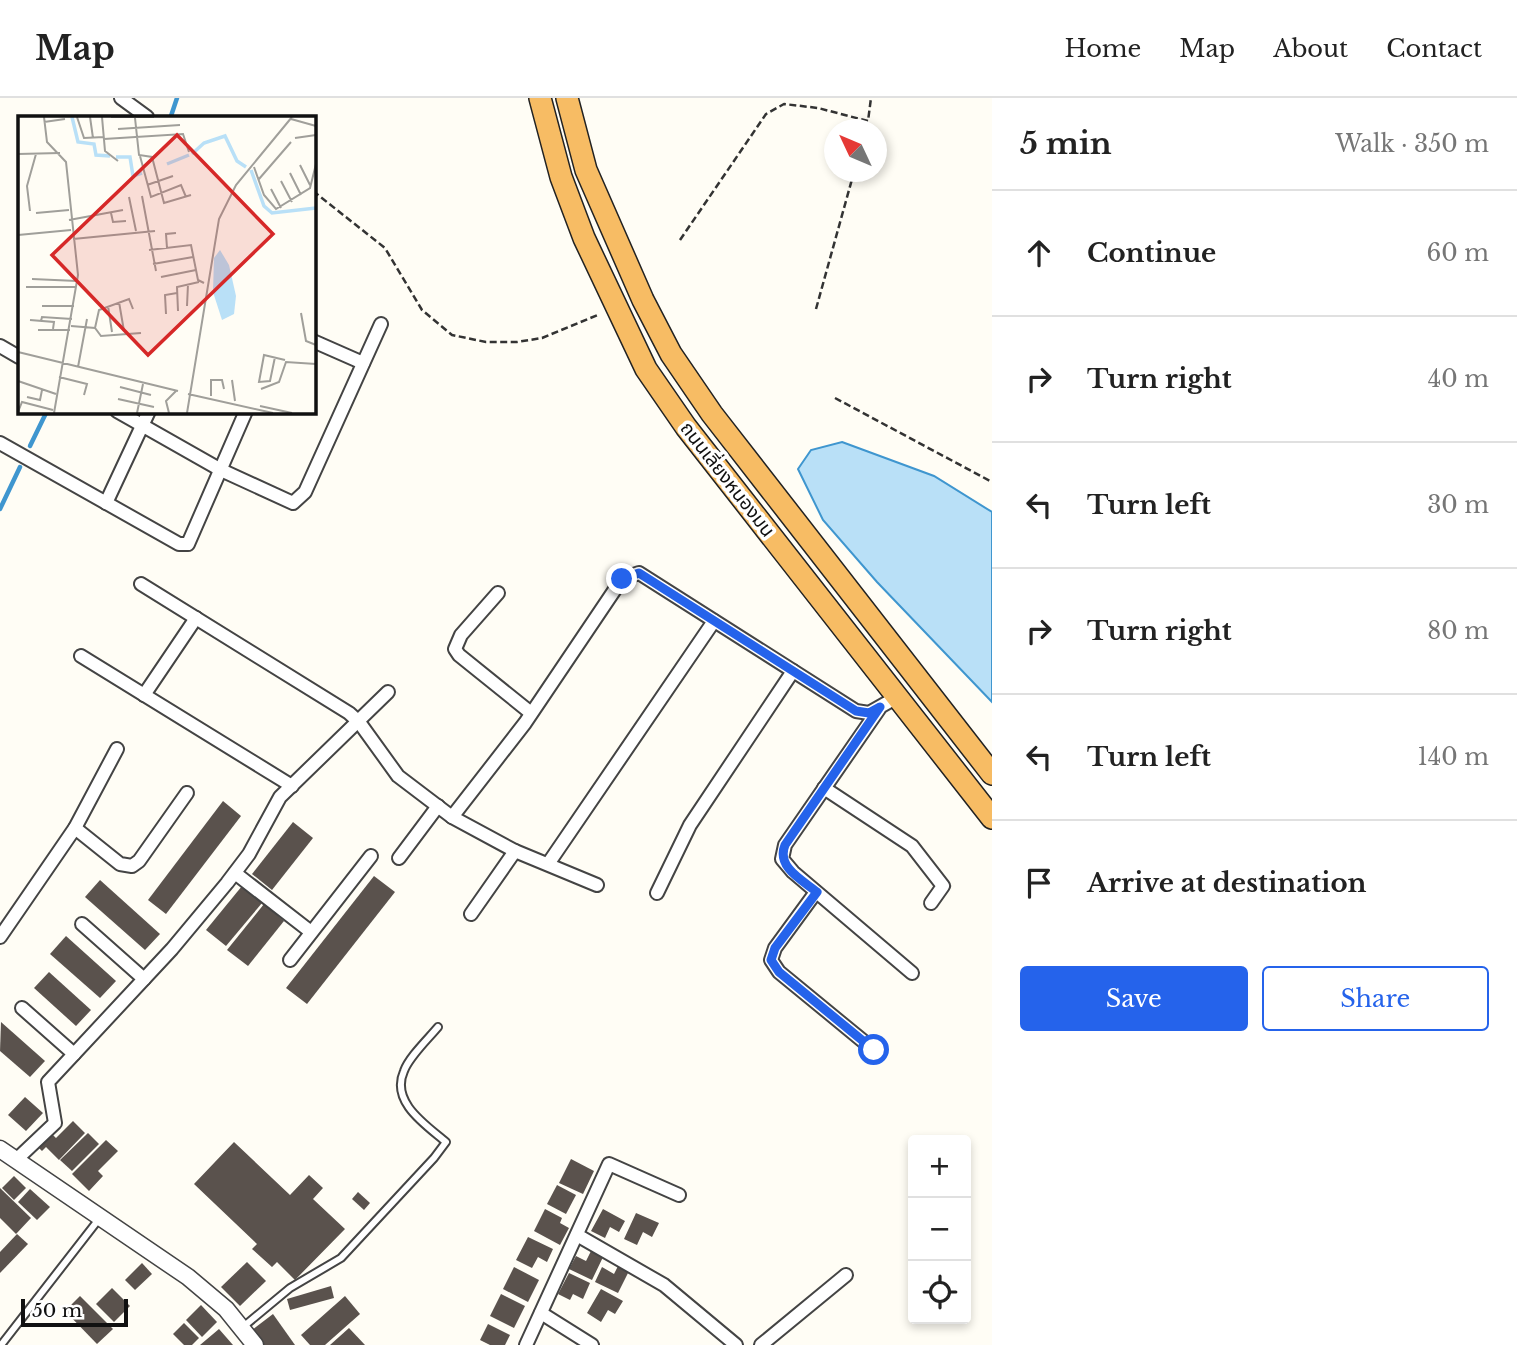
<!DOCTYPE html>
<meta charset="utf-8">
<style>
body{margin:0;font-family:"Libre Baskerville","Noto Sans Thai",serif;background:#f6f6f6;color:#222}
.controls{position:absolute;right:21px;bottom:21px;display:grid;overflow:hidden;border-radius:7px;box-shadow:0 4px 10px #0003}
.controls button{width:63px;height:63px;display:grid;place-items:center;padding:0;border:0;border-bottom:2px solid #e0e0e0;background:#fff;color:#222;font:35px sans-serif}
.compass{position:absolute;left:824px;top:21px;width:63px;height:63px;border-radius:50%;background:#fff;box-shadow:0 4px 10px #0003;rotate:314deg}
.scale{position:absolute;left:21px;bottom:18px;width:107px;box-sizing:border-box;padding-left:7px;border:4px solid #111;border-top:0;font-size:19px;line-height:24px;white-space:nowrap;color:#111;-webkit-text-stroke:5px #fff;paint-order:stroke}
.stop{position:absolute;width:21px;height:21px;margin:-16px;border:5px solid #2563eb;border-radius:50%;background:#fff}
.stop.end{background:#2563eb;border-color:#fff;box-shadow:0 2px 7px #0008}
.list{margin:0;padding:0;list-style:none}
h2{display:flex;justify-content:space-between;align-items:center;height:91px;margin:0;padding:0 28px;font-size:30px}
h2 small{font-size:23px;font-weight:400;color:#767676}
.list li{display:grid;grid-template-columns:46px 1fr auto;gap:21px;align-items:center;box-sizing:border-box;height:126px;padding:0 28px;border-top:2px solid #e0e0e0}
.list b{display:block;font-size:26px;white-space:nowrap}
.list em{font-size:23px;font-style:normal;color:#767676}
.actions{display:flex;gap:14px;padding:21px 28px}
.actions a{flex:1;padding:16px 0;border:2px solid #2563eb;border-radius:7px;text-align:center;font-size:24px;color:#2563eb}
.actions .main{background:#2563eb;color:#fff}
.icon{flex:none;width:38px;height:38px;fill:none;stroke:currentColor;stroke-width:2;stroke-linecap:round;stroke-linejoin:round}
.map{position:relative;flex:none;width:992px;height:1247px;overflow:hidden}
header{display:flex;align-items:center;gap:42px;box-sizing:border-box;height:98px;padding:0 35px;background:#fff;border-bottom:2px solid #e0e0e0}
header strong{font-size:33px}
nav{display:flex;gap:38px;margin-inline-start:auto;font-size:24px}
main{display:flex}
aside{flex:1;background:#fff}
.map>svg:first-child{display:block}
</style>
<header>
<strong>Map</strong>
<nav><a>Home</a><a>Map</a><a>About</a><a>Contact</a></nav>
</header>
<main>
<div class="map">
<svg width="992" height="1247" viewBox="0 0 992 1247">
<rect width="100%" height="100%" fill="#fffdf5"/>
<polygon fill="#b9e0f7" stroke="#3f96cf" stroke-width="2" points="842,344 934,378 992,414 992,604 877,484 823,422 798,371 811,352"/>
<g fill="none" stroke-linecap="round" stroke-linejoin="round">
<g stroke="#3f96cf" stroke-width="4.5">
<polyline points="171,18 177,0"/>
<polyline points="30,348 47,313"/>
<polyline points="0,411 20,369"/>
</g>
</g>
<g fill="#5a524d">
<polygon points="223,703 241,718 166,816 148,802"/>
<polygon points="293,724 313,740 272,792 252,776"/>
<polygon points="374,778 395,794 307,906 286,890"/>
<polygon points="100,782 160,836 145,852 85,799"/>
<polygon points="242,788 262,805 226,848 206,832"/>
<polygon points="264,806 284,823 248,868 227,852"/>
<polygon points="66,838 116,883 100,900 50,856"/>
<polygon points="49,874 91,912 76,928 34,890"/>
<polygon points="1,924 45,963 30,979 0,953"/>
<polygon points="25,999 43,1015 26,1033 8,1017"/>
<polygon points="73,1023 85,1035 59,1062 46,1049 42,1053 37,1048 50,1034 56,1040"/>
<polygon points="88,1035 99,1046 72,1073 60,1062"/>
<polygon points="106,1042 118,1053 98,1073 103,1078 89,1093 72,1076"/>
<polygon points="234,1044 290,1097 309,1077 323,1090 313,1101 345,1131 295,1182 277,1164 272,1169 252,1151 257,1146 194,1086"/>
<polygon points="571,1061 594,1073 583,1096 559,1085"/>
<polygon points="14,1078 26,1090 14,1102 2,1090"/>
<polygon points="557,1087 576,1097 566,1116 547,1106"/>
<polygon points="0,1090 31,1120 16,1136 0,1120"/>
<polygon points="30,1091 50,1109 37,1122 18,1104"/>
<polygon points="358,1094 370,1105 364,1112 352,1101"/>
<polygon points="545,1111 562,1120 560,1125 569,1130 560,1147 534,1133"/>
<polygon points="603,1111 625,1123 619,1134 610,1129 605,1140 591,1133"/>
<polygon points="636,1115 659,1125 652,1139 643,1134 637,1147 624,1141"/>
<polygon points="17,1136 28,1146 0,1175 0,1154"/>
<polygon points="528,1139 553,1151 547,1164 538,1159 532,1170 516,1162"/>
<polygon points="592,1151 604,1157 592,1182 569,1171 576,1158 586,1163"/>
<polygon points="247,1164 266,1183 240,1208 221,1189"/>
<polygon points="142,1165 152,1176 135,1192 125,1182"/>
<polygon points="618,1168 629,1173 618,1195 595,1184 602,1169 614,1176"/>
<polygon points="514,1169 539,1182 528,1204 503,1191"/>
<polygon points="569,1175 590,1185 583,1201 573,1196 570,1202 558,1196"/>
<polygon points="331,1188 334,1200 290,1212 287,1201"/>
<polygon points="112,1190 130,1208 114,1224 96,1206"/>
<polygon points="601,1191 623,1203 615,1216 608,1212 601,1224 587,1215"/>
<polygon points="501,1196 525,1208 514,1230 490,1218"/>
<polygon points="80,1198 113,1231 97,1246 65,1213"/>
<polygon points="345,1198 360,1216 325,1247 310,1247 301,1237"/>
<polygon points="201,1207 217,1224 202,1239 186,1222"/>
<polygon points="273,1216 295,1247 263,1247 252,1232"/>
<polygon points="184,1225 199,1240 192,1247 184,1247 173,1236"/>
<polygon points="488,1226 510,1237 505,1247 490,1247 480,1242"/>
<polygon points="349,1230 365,1247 330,1247"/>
<polygon points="219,1231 233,1247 200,1247"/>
</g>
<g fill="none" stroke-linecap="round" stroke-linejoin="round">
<g stroke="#444" stroke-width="10">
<g id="service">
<path d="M243 1229 290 1190 341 1160 434 1060 446 1044C426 1027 390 1004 404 973 409 959 428 941 438 929"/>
<polyline points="1,1247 99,1121"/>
</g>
</g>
<g stroke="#444" stroke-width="16">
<g id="minor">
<polyline points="121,0 147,19"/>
<polyline points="313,243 363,265"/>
<polyline points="0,248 19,259"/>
<polyline points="117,313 221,372 293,405 305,394 381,226"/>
<polyline points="0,345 179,446 188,446 246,313"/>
<polyline points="106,405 149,313"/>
<polyline points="141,486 349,615 359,624 398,678 452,719 515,753 597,787"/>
<polyline points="498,495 461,537 455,551 459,557 531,615"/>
<polyline points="81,558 292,688"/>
<polyline points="144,597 196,520"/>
<polyline points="879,611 785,747 782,761 793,774 912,875"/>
<polyline points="824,690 912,748 943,788 931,805"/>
<polyline points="452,719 525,625 622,481 639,475 856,613 869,615 899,598"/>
<polyline points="75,730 120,766 132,768 139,763 187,695"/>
<polyline points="399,760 438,708"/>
<polyline points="548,766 714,523"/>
<polyline points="235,775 311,834"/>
<polyline points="816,794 775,850 771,862 779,874 874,952"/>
<polyline points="657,795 690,727 793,573"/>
<polyline points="471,816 515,753"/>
<polyline points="82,826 144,881"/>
<polyline points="0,839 75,730 117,651"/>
<polyline points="290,862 371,758"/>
<polyline points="22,910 74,956"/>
<polyline points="17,1061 55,1025 48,984 172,851 227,785 249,756 280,699 388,594"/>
<polyline points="577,1137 664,1187 736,1247"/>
<polyline points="541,1215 592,1247"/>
<polyline points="526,1247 609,1066 679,1097"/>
<polyline points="761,1247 846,1177"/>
</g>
</g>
<g stroke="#444" stroke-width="19">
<polyline id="tertiary" points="0,1051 188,1179 226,1211 255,1247"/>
</g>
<g stroke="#222" stroke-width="24">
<g id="trunk">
<polyline points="540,0 561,79 584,140 646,271 686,329 992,720"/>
<polyline points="567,0 586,72 643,202 671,256 712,316 992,676"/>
</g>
</g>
<g stroke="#333" stroke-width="2.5" stroke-dasharray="7 3.5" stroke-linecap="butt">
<polyline points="866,32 868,23"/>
<polyline points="313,93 385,150 422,212 452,237 486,244 517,244 542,240 600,216"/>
<polyline points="680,142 766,16 784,6 818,10 868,23 871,0"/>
<polyline points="816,211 854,74"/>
<polyline points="835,300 992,384"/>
</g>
<use href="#service" stroke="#fff" stroke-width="6"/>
<use href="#minor" stroke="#fff" stroke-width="12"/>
<use href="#tertiary" stroke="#fff" stroke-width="16"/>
<use href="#trunk" stroke="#f7bc64" stroke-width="21"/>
</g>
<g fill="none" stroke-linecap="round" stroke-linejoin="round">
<path stroke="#2563eb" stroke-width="9" d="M622 481 639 475 856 613 869 615 880 609 785 747C776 769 802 782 817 794L775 850 771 862 779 874 874 952"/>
</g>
<g text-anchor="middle" stroke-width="7" stroke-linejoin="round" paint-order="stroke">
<g font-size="19" fill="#111" stroke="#fff">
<text transform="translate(728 381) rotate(52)" y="7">ถนนเลี่ยงหนองมน</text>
</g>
</g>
<g transform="translate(18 18)">
<rect width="298" height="298" fill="#fffdf5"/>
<path d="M202 134 211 149 218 180 216 198 204 204 195 176 196 142Z" fill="#b9e0f7"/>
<path fill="none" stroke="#b9e0f7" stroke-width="3.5" d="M54 1 60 26 76 28 78 39 92 40M174 38 186 27 207 20 219 45 228 51M98 41H112L115 60 124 57M149 48 171 39M233 54 246 90 254 97 298 92"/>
<path fill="none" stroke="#a09f9a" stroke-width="2" d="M26 1 29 26 48 46 60 159 36 297M59 1 66 22 86 21M72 1 75 22M84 1 87 35 100 45M93 1H136M117 2 121 39 134 41 146 87 173 79M273 3 298 10M26 6 47 3M100 13 162 9M277 22 298 19M86 23 165 18 171 36M0 38 42 37M122 40 133 81 163 69 168 81M282 49 292 69M236 51 246 79 258 93 292 72 298 48M272 57 283 79M241 63 273 26M263 65 274 86M129 69 155 60M253 73 263 92M124 80 138 155M111 81 118 115M12 95 9 70 18 38M18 97 51 94M93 97 95 106 108 105M51 104 105 94M0 119 53 114M55 123 137 115M149 132 148 118 158 117M131 134 173 129 180 164 186 167M135 148 175 141M143 161 178 154M14 163 59 165M8 171H58M101 186 106 215M24 190H56M90 190 94 216M169 190 170 168M160 195 159 171 181 166M283 197 288 225 298 229M148 198 147 179 159 177M12 204 36 206 35 213M23 205 24 201 54 203M53 210 77 212 83 220 123 217M77 212 81 194 111 183 115 193M20 214H52M0 236 160 275M257 241 252 265 241 266 246 239 267 244M60 251 69 203M41 261 69 268 66 279M214 264 217 285M0 265 38 278M102 271 133 279M243 273 261 266 268 246 298 248M170 278 255 297M193 280V264H204L206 273M9 281 22 284 24 274M100 283 136 291M242 290 274 297M0 296 4 286 35 294M119 297 125 268M151 297 148 285 158 275M169 297 201 103 218 69 274 1"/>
<path fill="#d62828" fill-opacity="0.15" stroke="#d62828" stroke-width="3.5" d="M159 19 255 118 130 239 34 139Z"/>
<rect width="298" height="298" fill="none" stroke="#111" stroke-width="3.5"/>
</g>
</svg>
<div class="controls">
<button>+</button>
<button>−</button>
<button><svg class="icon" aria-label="locate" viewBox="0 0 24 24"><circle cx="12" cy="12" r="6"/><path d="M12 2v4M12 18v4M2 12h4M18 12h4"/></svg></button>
</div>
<svg class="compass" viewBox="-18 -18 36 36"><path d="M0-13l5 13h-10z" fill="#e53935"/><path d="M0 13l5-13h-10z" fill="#767676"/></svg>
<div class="scale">50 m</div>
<div class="stop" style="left:874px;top:952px"></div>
<div class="stop end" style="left:622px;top:481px"></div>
</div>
<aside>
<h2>5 min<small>Walk · 350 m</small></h2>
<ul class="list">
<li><svg class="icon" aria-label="ahead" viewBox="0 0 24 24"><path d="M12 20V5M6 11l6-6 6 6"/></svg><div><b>Continue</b></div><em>60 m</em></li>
<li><svg class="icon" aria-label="right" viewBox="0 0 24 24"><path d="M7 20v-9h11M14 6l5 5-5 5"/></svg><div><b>Turn right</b></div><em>40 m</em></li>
<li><svg class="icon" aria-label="left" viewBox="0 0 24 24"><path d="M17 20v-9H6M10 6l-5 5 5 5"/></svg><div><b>Turn left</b></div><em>30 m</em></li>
<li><svg class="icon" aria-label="right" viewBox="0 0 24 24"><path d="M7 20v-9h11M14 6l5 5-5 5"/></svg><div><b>Turn right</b></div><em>80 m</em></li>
<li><svg class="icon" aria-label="left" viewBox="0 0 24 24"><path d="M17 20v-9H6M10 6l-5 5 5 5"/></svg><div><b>Turn left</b></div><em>140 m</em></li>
<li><svg class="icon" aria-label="arrive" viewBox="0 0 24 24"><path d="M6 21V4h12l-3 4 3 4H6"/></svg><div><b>Arrive at destination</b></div></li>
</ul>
<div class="actions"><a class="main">Save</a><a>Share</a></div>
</aside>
</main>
